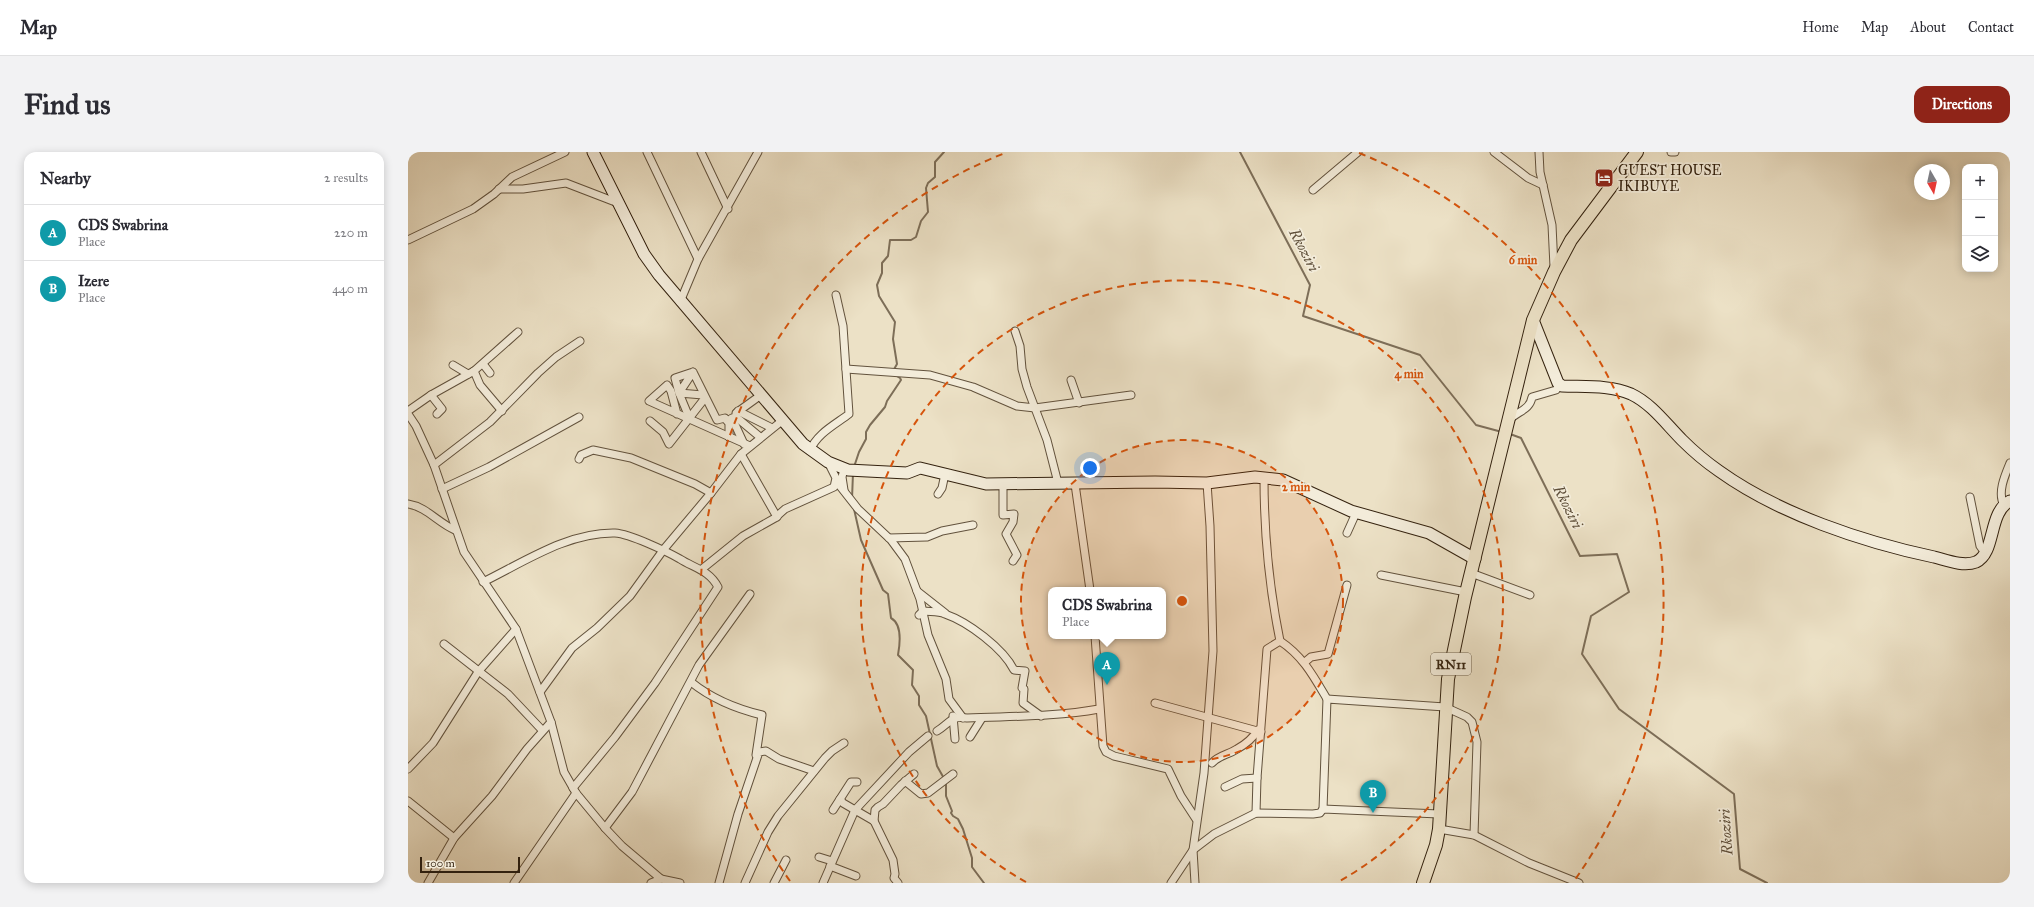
<!DOCTYPE html>
<meta charset="utf-8">
<style>
body{margin:0;font-family:"IM FELL Great Primer",serif;background:#f2f2f3;color:#2b2b33}
.controls{position:absolute;right:12px;top:12px;display:grid;overflow:hidden;border-radius:8px;box-shadow:0 2px 10px #0003}
.controls button{width:36px;height:36px;display:grid;place-items:center;padding:0;border:0;border-bottom:1px solid #e1e1e2;background:#fff;color:#2b2b33;font:20px sans-serif}
.compass{position:absolute;left:1506px;top:12px;width:36px;height:36px;border-radius:50%;background:#fff;box-shadow:0 2px 10px #0003;rotate:171deg}
.scale{position:absolute;left:12px;bottom:10px;width:100px;box-sizing:border-box;padding-left:4px;border:2px solid #34220f;border-top:0;font-size:11px;line-height:14px;white-space:nowrap;color:#34220f;-webkit-text-stroke:3px #f3ecda;paint-order:stroke}
.you{position:absolute;left:682px;top:316px;width:14px;height:14px;margin:-10px;border:3px solid #fff;border-radius:50%;background:#1a73e8;box-shadow:0 0 0 6px #1a73e833}
.badge{display:grid;place-items:center;width:26px;height:26px;border-radius:50%;background:#8f2418;color:#fff;font-size:13px;font-weight:700}
.pin{position:absolute;translate:-50% -33px;filter:drop-shadow(0 1px 2px #0008)}
.pin::after{content:'';position:absolute;top:21px;width:14px;height:12px;background:inherit;clip-path:polygon(0 0,100% 0,50% 100%)}
.popup{position:absolute;left:640px;top:435px;width:118px;height:52px;box-sizing:border-box;display:grid;place-content:center;border-radius:8px;background:#fff;filter:drop-shadow(0 1px 3px #0005);font-size:13px;white-space:nowrap;color:#7c7c81}
.popup b{font-size:15px;color:#2b2b33}
.popup::after{content:'';position:absolute;left:50%;top:100%;margin-left:-8px;border:8px solid transparent;border-top-color:#fff}
.list{margin:0;padding:0;list-style:none}
h2{display:flex;justify-content:space-between;align-items:center;height:52px;margin:0;padding:0 16px;font-size:17px}
h2 small{font-size:13px;font-weight:400;color:#7c7c81}
.list li{display:grid;grid-template-columns:26px 1fr auto;gap:12px;align-items:center;box-sizing:border-box;height:56px;padding:0 16px;border-top:1px solid #e1e1e2}
.list b{display:block;font-size:15px;white-space:nowrap}
.list p{margin:0;font-size:13px;white-space:nowrap;color:#7c7c81}
.list em{font-size:13px;font-style:normal;color:#7c7c81}
.icon{flex:none;width:22px;height:22px;fill:none;stroke:currentColor;stroke-width:2;stroke-linecap:round;stroke-linejoin:round}
.map{position:relative;flex:none;width:1602px;height:731px;overflow:hidden;border-radius:12px}
header{display:flex;align-items:center;gap:24px;box-sizing:border-box;height:56px;padding:0 20px;background:#fff;border-bottom:1px solid #e1e1e2}
header strong{font-size:19px}
nav{display:flex;gap:22px;margin-inline-start:auto;font-size:14px}
.intro{display:flex;align-items:center;justify-content:space-between;box-sizing:border-box;height:96px;padding:0 24px}
h1{margin:0;font-size:28px}
.button{padding:10px 18px;border-radius:12px;background:#8f2418;color:#fff;font-size:14px;font-weight:700}
main{display:flex;gap:24px;padding:0 24px}
aside{flex:1;background:#fff;border-radius:12px;box-shadow:0 2px 10px #0003}
.map>svg:first-child{display:block}
</style>
<header>
<strong>Map</strong>
<nav><a>Home</a><a>Map</a><a>About</a><a>Contact</a></nav>
</header>
<div class="intro"><h1>Find us</h1><a class="button">Directions</a></div>
<main>
<aside>
<h2>Nearby<small>2 results</small></h2>
<ul class="list">
<li><span class="badge" style="background:#0f9aa8">A</span><div><b>CDS Swabrina</b><p>Place</p></div><em>220 m</em></li>
<li><span class="badge" style="background:#0f9aa8">B</span><div><b>Izere</b><p>Place</p></div><em>440 m</em></li>
</ul>
</aside>
<div class="map">
<svg width="1602" height="731" viewBox="0 0 1602 731">
<rect width="100%" height="100%" fill="#ece1c6"/>
<filter id="stains"><feTurbulence type="fractalNoise" baseFrequency=".005" numOctaves="4"/><feColorMatrix values="0 0 0 0 .2 0 0 0 0 .09 0 0 0 0 .02 0 0 0 .5 -.17"/></filter>
<radialGradient id="worn" r=".72"><stop offset=".6" stop-color="#630" stop-opacity="0"/><stop offset="1" stop-color="#630" stop-opacity=".3"/></radialGradient>
<g fill="none" stroke-linecap="round" stroke-linejoin="round">
<g stroke="#7d6e58" stroke-width="2">
<polyline points="832,0 902,133 895,164 1012,203 1068,273 1094,280"/>
<polyline points="485,219 489,212 485,187 487,170 471,144 469,133 474,121 474,111 480,104 482,88 503,88 508,85 513,69 520,60 518,36 520,31 527,25 527,10 536,0"/>
<polyline points="1102,282 1113,286 1172,404 1209,402 1221,440 1183,464 1174,502 1211,557 1326,642 1332,717 1359,731"/>
<polyline points="446,315 451,300 458,287 458,280 462,273 477,255 479,249 493,228 492,226 487,223"/>
<polyline points="444,347 445,321"/>
<path d="M446 357 453 388 475 438 480 442 483 466C494 472 492 492 490 503L505 518 504 533 511 544V553L518 564 529 614 538 630V644L544 659 543 661 545 664 550 667 555 677 564 706V715L576 731"/>
</g>
<g stroke="#62523d" stroke-width="9">
<g id="street">
<polyline points="239,0 290,107"/>
<polyline points="293,0 320,57"/>
<polyline points="1086,0 1120,26 1135,33"/>
<polyline points="1131,0 1132,20 1144,73 1146,115"/>
<polyline points="1263,0 1267,0"/>
<polyline points="91,37 115,37 158,31 210,51"/>
<polyline points="905,38 950,0"/>
<polyline points="0,88 65,57 86,42 104,25 157,0"/>
<polyline points="272,150 290,107 350,0"/>
<polyline points="607,179 612,194 614,217 619,235 639,288 650,331"/>
<polyline points="75,212 82,221"/>
<polyline points="45,213 60,222"/>
<polyline points="438,217 522,223 565,235 609,254 627,256 723,243"/>
<polyline points="66,219 72,233 94,259"/>
<polyline points="285,220 271,241 267,226 285,220 309,268 317,266 319,269 328,265 328,261 353,243"/>
<polyline points="663,228 671,251"/>
<polyline points="23,243 34,257 29,262"/>
<polyline points="0,259 23,243 66,219 110,180"/>
<polyline points="330,259 364,276"/>
<polyline points="0,262 8,274 26,313 56,400 108,477 143,570 156,620 168,641 197,676 214,694 253,727"/>
<polyline points="269,262 263,239 259,233 241,249 342,294"/>
<polyline points="281,265 271,241 295,243"/>
<polyline points="328,265 352,285"/>
<polyline points="324,266 336,292"/>
<path d="M1101 268C1110 259 1122 258 1124 245L1148 238 1152 233"/>
<polyline points="242,269 255,280 261,292 297,246"/>
<polyline points="321,285 321,268"/>
<path d="M402 299C408 282 428 272 441 262L435 174 428 143"/>
<polyline points="333,302 369,365"/>
<polyline points="171,307 173,303 185,298 223,306 287,332 303,341"/>
<polyline points="26,313 82,270 130,221 148,205 172,189"/>
<polyline points="436,317 434,325 436,338"/>
<polyline points="428,329 450,357 483,388 497,407 512,447 520,483 538,527 541,547 555,566"/>
<polyline points="595,332 595,363 606,362 605,370 598,382 609,403 605,409"/>
<polyline points="667,332 682,438"/>
<polyline points="34,337 81,315 171,265"/>
<polyline points="530,342 534,336 537,322"/>
<polyline points="1562,345 1572,394 1577,401"/>
<path d="M0 352C19 355 30 371 47 378"/>
<path d="M1596 353C1589 341 1597 323 1602 311"/>
<polyline points="939,381 948,361"/>
<polyline points="481,386 519,385 534,379 565,373"/>
<polyline points="294,417 335,384 367,366 377,357 426,335 428,326 420,310"/>
<polyline points="1063,421 1122,443"/>
<polyline points="973,423 1058,440"/>
<path d="M75 430C116 410 160 380 207 381 222 382 258 399 272 407 286 416 301 418 310 435L247 531 207 585 165 636"/>
<polyline points="509,439 537,461"/>
<path d="M511 463 515 459C522 460 531 459 537 462 560 470 595 496 606 518L617 519 614 536 616 537 615 551 633 564"/>
<polyline points="687,484 695,594 698,600 706,604 760,617 773,644 788,667"/>
<path d="M872 489C895 504 906 525 919 547"/>
<polyline points="36,492 100,542 134,578"/>
<polyline points="897,510 903,505 920,502 939,433"/>
<path d="M283 530C304 547 329 557 354 563L348 603"/>
<polyline points="132,540 164,496 189,476 222,444 256,397 303,341 333,302 375,268"/>
<polyline points="747,551 853,580"/>
<polyline points="545,564 547,587"/>
<path d="M529 579C542 571 543 563 559 566 604 564 647 565 691 557"/>
<polyline points="562,585 574,566"/>
<path d="M804 611C811 603 820 603 829 597 838 592 845 586 850 578"/>
<polyline points="0,617 25,591 70,520 108,477"/>
<polyline points="497,629 513,642 520,641 545,622"/>
<polyline points="817,635 834,627 849,626"/>
<polyline points="432,647 435,651 466,669 485,708 487,722 486,726 490,731"/>
<polyline points="0,649 46,686"/>
<polyline points="915,657 919,547 1037,555 1059,565 1064,570 1069,590 1066,683"/>
<polyline points="425,658 443,630 449,630"/>
<path d="M848 661 849 626 859 497 872 489C861 435 856 381 856 325"/>
<polyline points="466,669 467,658 470,655 475,652 493,633 506,622"/>
<polyline points="197,676 224,640 291,513 342,442"/>
<polyline points="1031,677 1066,683 1121,711 1171,731"/>
<polyline points="411,705 424,709"/>
<polyline points="422,714 448,724"/>
<polyline points="20,731 46,686 84,644 119,597 143,570"/>
<polyline points="106,731 168,641"/>
<polyline points="243,731 253,727 272,731"/>
<polyline points="311,731 330,662 351,600 358,599 371,607 406,619"/>
<polyline points="337,731 360,680 370,664 417,606 424,599 436,591"/>
<polyline points="366,731 378,708"/>
<polyline points="415,731 447,658 501,600 520,584"/>
<polyline points="763,731 785,698 806,682 848,661 905,662 912,661 915,657 1031,662"/>
<polyline points="787,731 785,698 796,621 805,499 802,374 799,331"/>
</g>
</g>
<g stroke="#34220f" stroke-width="13">
<g id="secondary">
<polyline points="185,0 236,102 251,123 395,292 420,310 440,318 499,321 512,316 578,332 747,330 799,331 847,325 875,328 943,359 1021,381 1067,407"/>
<path d="M1125 168 1150 231 1154 234C1177 235 1202 233 1223 242 1244 252 1258 272 1274 288 1286 300 1298 310 1311 319 1371 362 1455 390 1526 405 1538 408 1555 415 1568 410 1588 401 1580 360 1602 349"/>
</g>
</g>
<g stroke="#34220f" stroke-width="14">
<polyline id="primary" points="1015,731 1028,693 1031,677 1040,527 1057,445 1125,168 1146,120 1163,88 1229,0"/>
</g>
<use href="#street" stroke="#f3ecda" stroke-width="7"/>
<use href="#secondary" stroke="#f3ecda" stroke-width="11"/>
<use href="#primary" stroke="#ece1c6" stroke-width="12"/>
</g>
<circle cx="774" cy="449" r="161" fill="#d6540c" fill-opacity=".12"/>
<g fill="none" stroke="#d6540c" stroke-width="2" stroke-dasharray="7 5">
<circle cx="774" cy="449" r="161"/>
<path d="M618 730A321 321 0 1 1 930 730"/>
<path d="M382 729A482 482 0 0 1 597 1M951 1A482 482 0 0 1 1166 729"/>
</g>
<defs>
<g id="hotel-square" transform="scale(1)"><rect x="-9" y="-9" width="18" height="18" rx="4" fill="#8f2418" stroke="#f3ecda"/><path d="M-6-4.5h1.5V1H6V5H4.5V3h-9V5H-6ZM-4 0a1.8 1.8 0 1 1 3.6 0ZM.5 0V-2.5h3Q6-2.5 6 0Z" fill="#fff"/></g>
</defs>
<g fill-rule="evenodd">
<use href="#hotel-square" x="1196" y="26"/>
</g>
<g text-anchor="middle" stroke-width="3.5" stroke-linejoin="round" paint-order="stroke">
<rect fill="#f3ecda" stroke="#6d5f4c" stroke-width="1" x="1023" y="501" width="40" height="22" rx="3"/>
<g font-size="13" font-weight="bold" fill="#34220f">
<text x="1043" y="517">RN11</text>
</g>
<g font-size="14" fill="#34220f" stroke="#f3ecda" text-anchor="start">
<text x="1210" y="23">GUEST HOUSE<tspan x="1210" dy="16">IKIBUYE</tspan></text>
</g>
<g font-size="15" font-style="italic" fill="#5e4e39" stroke="#f3ecda">
<text transform="translate(896 98) rotate(62)" y="5">Rkoziri</text>
<text transform="translate(1160 355) rotate(63)" y="5">Rkoziri</text>
<text transform="translate(1318 680) rotate(-94)" y="5">Rkoziri</text>
</g>
</g>
<circle cx="774" cy="449" r="6" fill="#d6540c" stroke="#f3ecda" stroke-width="2"/>
<g font-size="12" text-anchor="middle" font-weight="bold" fill="#d6540c" stroke="#f3ecda" stroke-width="3.5" stroke-linejoin="round" paint-order="stroke">
<text x="1115" y="112">6 min</text>
<text x="1001" y="226">4 min</text>
<text x="888" y="339">2 min</text>
</g>
<rect width="100%" height="100%" filter="url(#stains)"/>
<rect width="100%" height="100%" fill="url(#worn)"/>
</svg>
<div class="controls">
<button>+</button>
<button>−</button>
<button><svg class="icon" aria-label="layers" viewBox="0 0 24 24"><path d="M12 4l9 5-9 5-9-5zM3 14l9 5 9-5"/></svg></button>
</div>
<svg class="compass" viewBox="-18 -18 36 36"><path d="M0-13l5 13h-10z" fill="#e53935"/><path d="M0 13l5-13h-10z" fill="#7c7c81"/></svg>
<div class="scale">100 m</div>
<div class="you"></div>
<div class="pin badge" style="left:699px;top:533px;background:#0f9aa8">A</div>
<div class="popup"><b>CDS Swabrina</b>Place</div>
<div class="pin badge" style="left:965px;top:661px;background:#0f9aa8">B</div>
</div>
</main>
